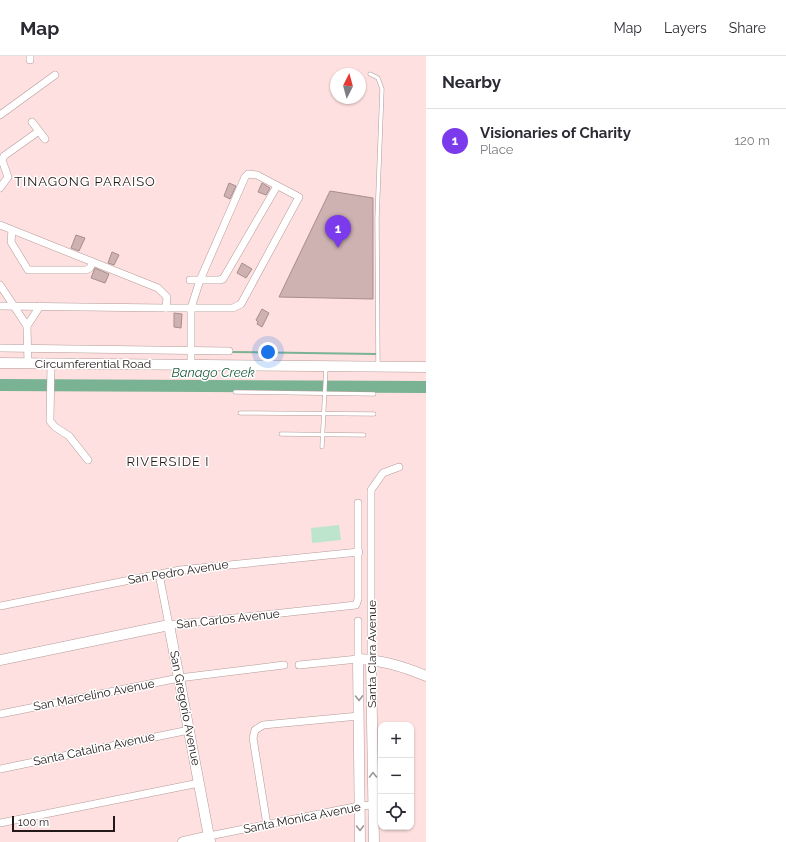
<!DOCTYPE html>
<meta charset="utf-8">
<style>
body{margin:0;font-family:Raleway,sans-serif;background:#f7f7f7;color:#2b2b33}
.controls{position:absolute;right:12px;bottom:12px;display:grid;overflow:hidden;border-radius:8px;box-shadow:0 1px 3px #0004}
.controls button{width:36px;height:36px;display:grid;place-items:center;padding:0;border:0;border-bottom:1px solid #e1e1e2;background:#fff;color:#2b2b33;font:20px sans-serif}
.compass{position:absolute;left:330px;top:12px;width:36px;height:36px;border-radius:50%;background:#fff;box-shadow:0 1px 3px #0004;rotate:6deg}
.scale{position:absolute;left:12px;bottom:10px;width:103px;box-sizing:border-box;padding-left:4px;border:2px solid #221918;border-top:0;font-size:11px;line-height:14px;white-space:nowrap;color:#221918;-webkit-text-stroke:3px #fff;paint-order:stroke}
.you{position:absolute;left:268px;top:296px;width:14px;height:14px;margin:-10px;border:3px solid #fff;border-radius:50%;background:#1a73e8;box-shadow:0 0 0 6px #1a73e833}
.badge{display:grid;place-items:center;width:26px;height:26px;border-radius:50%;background:#7c3aed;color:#fff;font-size:13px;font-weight:700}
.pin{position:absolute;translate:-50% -33px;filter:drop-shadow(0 1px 2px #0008)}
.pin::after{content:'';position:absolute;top:21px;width:14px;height:12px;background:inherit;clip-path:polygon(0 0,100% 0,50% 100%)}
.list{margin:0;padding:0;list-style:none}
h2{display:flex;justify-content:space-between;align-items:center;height:52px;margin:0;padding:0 16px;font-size:17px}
h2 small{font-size:13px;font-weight:400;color:#7c7c81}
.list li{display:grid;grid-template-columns:26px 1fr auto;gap:12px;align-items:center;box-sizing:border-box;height:64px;padding:0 16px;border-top:1px solid #e1e1e2}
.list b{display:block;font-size:15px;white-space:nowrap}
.list p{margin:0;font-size:13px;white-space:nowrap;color:#7c7c81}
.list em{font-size:13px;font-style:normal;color:#7c7c81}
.icon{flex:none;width:22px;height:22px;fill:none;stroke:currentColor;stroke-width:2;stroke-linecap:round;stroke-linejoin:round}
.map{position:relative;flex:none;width:426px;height:786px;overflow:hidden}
header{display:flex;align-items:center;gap:24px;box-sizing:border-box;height:56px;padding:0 20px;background:#fff;border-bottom:1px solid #e1e1e2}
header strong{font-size:19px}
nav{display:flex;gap:22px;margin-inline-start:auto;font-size:14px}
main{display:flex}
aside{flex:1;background:#fff}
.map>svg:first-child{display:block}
</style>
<header>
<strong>Map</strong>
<nav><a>Map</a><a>Layers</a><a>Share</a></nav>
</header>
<main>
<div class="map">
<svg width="426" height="786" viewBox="0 0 426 786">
<rect width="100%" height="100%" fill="#fde0df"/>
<polygon fill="#bde5ce" points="339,469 341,484 312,487 311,472"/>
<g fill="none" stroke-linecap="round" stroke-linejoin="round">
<polyline stroke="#7ab394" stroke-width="2" points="231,296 376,298"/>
<polyline stroke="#7ab394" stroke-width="12" points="0,329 426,331"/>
</g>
<g fill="#cdb2b1" stroke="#a88d8d">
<polygon points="229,127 236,130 230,143 224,140"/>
<polygon points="262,127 270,132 266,139 258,136"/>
<polygon points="330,135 373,142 373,243 279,241"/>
<polygon points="76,179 85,182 79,195 71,192"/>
<polygon points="112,196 119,199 114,209 108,207"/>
<polygon points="242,207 252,213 246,222 237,217"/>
<polygon points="95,212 109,218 105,227 91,222"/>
<polygon points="262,253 269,257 262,271 257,268 258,266 256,264"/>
<polygon points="174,257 182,258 181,272 174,271"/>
</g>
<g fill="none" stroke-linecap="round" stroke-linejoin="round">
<g stroke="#b59a99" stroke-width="4.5">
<g id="lane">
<polyline points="370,18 378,22 382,33 377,163 378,309"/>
<polyline points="235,336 374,338"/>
<polyline points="240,357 374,358"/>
<polyline points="281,378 364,379"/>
<polyline points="322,391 326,311"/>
</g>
</g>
<g stroke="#b59a99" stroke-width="8">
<g id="street">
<polyline points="30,0 30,4"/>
<polyline points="0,59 55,19"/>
<polyline points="32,66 45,83"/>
<polyline points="0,132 8,121 2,104 4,100 39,75"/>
<polyline points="0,169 158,232 167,241 166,252"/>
<polyline points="12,174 11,186 28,214 86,214 90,212 92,207"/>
<polyline points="190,224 219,224 223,223 277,130"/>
<polyline points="0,229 27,270 28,308"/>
<polyline points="0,250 166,252 233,252 241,248 299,141 257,119 248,118 245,121 200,224 191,252 191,309"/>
<polyline points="27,270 40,250"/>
<polyline points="0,292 229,295"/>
<polyline points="51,308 50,365 55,371 69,380 88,404"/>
<polyline points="159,518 169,569 356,549 358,543 358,447"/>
<polyline points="0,550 180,514 359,496"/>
<polyline points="371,603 371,434 383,417 399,411"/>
<polyline points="299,609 358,603 358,565"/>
<polyline points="0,658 179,622 284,609"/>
<polyline points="0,713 189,674"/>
<polyline points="0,767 199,727"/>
<polyline points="267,769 253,682 255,674 263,669 359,660"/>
<polyline points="209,780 359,750 373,749"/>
</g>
</g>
<g stroke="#b59a99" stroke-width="11">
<g id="secondary">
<polyline points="0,307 426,311"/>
<polyline points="371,603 374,786"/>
<polyline points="0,604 169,569 210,786"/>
<polyline points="183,786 209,780"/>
<path d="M360 786 358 603C381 604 405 611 426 620"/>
</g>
</g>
<use href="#lane" stroke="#fff" stroke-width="3.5"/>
<use href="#street" stroke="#fff" stroke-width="7"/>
<use href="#secondary" stroke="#fff" stroke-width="10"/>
</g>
<defs><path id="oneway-chevron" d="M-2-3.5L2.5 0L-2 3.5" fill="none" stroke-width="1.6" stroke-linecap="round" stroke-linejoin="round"/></defs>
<g stroke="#9c9897">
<use href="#oneway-chevron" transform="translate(359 642) rotate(89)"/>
<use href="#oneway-chevron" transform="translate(373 719) rotate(-91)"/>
<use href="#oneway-chevron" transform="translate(360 772) rotate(89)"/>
</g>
<g text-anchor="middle" stroke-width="3" stroke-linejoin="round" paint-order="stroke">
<g font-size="12" fill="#221918" stroke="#fff">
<text x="93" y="312">Circumferential Road</text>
<text transform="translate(178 516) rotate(-9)" y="4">San Pedro Avenue</text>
<text transform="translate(228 563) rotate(-6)" y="4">San Carlos Avenue</text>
<text transform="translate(372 598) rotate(-90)" y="4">Santa Clara Avenue</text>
<text transform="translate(94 639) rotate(-11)" y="4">San Marcelino Avenue</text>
<text transform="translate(185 652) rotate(79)" y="4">San Gregorio Avenue</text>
<text transform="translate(94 693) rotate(-12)" y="4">Santa Catalina Avenue</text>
<text transform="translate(302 762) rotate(-11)" y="4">Santa Monica Avenue</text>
</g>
<g font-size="13" letter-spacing="1" fill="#221918" stroke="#fff">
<text x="85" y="130">TINAGONG PARAISO</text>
<text x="168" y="410">RIVERSIDE I</text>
</g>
<g font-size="13" font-style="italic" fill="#1c5f41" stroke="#fff">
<text x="213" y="321">Banago Creek</text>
</g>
</g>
</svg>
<div class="controls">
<button>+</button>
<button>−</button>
<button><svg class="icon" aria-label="locate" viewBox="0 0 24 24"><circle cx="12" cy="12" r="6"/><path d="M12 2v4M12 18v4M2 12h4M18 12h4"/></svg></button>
</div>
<svg class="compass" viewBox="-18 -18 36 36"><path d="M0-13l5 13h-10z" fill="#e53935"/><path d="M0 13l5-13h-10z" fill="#7c7c81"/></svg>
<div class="scale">100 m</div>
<div class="you"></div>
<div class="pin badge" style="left:338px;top:192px">1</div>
</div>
<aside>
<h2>Nearby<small></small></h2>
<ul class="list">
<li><span class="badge">1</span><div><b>Visionaries of Charity</b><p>Place</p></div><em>120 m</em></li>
</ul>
</aside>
</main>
